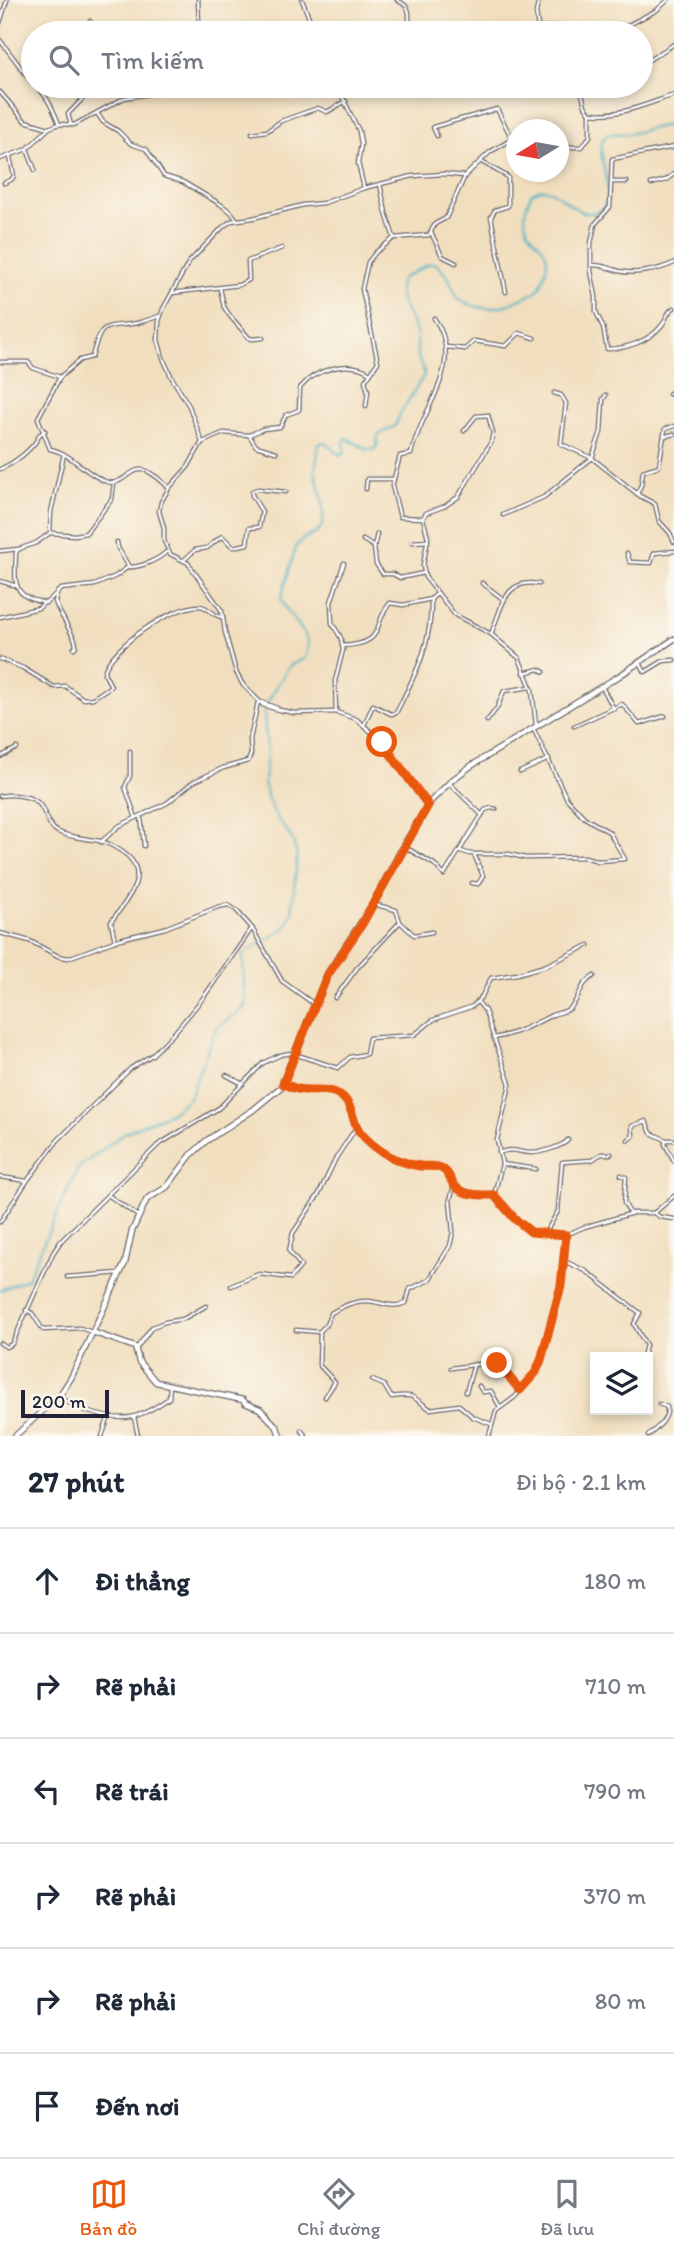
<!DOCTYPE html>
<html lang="vi">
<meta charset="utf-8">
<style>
body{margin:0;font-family:Itim,sans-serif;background:#f6f6f7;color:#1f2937}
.controls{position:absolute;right:21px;bottom:21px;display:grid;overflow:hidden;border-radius:0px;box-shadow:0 4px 10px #0003}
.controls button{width:63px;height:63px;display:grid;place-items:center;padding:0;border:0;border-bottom:2px solid #e0e1e3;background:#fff;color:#1f2937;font:35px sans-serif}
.compass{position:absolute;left:506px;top:119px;width:63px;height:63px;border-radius:50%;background:#fff;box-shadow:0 4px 10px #0003;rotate:259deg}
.scale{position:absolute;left:21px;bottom:18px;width:88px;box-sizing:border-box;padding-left:7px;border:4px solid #22223b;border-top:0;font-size:19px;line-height:24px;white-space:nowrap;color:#22223b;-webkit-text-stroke:5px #fbf7ec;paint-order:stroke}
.stop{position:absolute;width:21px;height:21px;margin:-16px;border:5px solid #ea580c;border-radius:50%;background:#fff}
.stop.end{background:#ea580c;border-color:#fff;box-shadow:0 2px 7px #0008}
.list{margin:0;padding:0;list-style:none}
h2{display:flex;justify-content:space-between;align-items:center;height:91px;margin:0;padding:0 28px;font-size:30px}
h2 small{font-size:23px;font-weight:400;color:#747a83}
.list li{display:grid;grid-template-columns:46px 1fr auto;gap:21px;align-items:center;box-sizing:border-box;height:105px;padding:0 28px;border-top:2px solid #e0e1e3}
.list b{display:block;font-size:26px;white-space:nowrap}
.list em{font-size:23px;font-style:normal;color:#747a83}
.icon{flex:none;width:38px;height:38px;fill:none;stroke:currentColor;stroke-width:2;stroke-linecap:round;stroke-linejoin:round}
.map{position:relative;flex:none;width:674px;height:1436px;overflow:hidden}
.search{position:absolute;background:#fff;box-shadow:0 4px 10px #0003;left:21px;right:21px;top:21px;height:77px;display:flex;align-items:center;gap:18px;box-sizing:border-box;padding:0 24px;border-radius:38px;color:#747a83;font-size:26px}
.sheet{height:721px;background:#fff}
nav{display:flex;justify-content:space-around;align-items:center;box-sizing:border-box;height:98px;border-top:2px solid #e0e1e3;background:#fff;font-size:19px;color:#747a83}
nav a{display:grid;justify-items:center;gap:4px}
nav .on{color:#ea580c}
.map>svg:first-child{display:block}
</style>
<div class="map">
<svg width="674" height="1436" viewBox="0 0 674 1436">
<rect width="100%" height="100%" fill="#fbf7ec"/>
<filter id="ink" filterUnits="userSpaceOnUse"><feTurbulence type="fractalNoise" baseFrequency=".0143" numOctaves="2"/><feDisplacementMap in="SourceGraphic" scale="14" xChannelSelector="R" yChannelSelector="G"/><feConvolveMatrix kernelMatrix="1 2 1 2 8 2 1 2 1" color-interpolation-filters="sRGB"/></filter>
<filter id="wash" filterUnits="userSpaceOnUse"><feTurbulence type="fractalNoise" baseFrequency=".00686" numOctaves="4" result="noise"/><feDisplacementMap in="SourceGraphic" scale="28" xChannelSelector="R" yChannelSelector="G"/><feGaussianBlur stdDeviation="1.57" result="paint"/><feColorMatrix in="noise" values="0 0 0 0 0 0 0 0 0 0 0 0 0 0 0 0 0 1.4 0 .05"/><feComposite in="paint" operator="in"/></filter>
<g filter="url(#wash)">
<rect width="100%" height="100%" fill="#f1debe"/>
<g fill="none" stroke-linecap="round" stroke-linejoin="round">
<path stroke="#46b0c4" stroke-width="2" d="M0 1290 27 1279 78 1168 126 1132 172 1112 189 1098 216 1028 245 1007 243 954 286 928 292 913 297 856 293 840 275 815 266 795 264 782 267 753 264 713 267 703 286 671 291 665 304 659C319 635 285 617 281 598L296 547 304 538 317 533 323 524V501L315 472 319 444 325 442 339 455 345 452 344 441 346 438 368 450 375 449 377 446 378 435 395 426 400 414 424 375C425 366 419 363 417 354 416 347 419 339 416 332 410 312 394 302 401 279L429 264 435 263 448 277 458 298C480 314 502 309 525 297 530 295 535 293 539 288 542 283 545 274 546 268 554 236 509 243 531 194 555 174 573 224 598 211 624 199 589 148 606 136 611 132 620 134 627 134 644 131 655 126 674 125"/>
</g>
</g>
<g filter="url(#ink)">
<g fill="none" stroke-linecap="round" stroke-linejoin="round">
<g stroke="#6a6469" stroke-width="5">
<g id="minor">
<polyline points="198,0 199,24 203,33"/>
<polyline points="302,0 315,33"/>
<path d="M397 0C413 8 409 14 408 32"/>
<polyline points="90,21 91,25 101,30 101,33"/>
<polyline points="0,23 7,0"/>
<polyline points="538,28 536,12 539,0"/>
<polyline points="368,33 438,31 473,33"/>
<polyline points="497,33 558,26 619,30 657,10 668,0"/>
<polyline points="0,40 33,84"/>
<polyline points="641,65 674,44"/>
<path d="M36 86C47 95 54 111 59 124"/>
<polyline points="176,86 186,88 191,86"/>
<polyline points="337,86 359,131 361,144 358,163 364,188"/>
<polyline points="0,92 25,121 49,128"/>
<polyline points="97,113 103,122 118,131 131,144 146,149 164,176 183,182 220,204 231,212 237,220"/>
<path d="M590 113C619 117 647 104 674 95"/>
<polyline points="71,125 68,114 95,86"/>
<polyline points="252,133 267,131 281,121 318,108 327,112 346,101"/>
<polyline points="437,136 433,127 497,109 512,139"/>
<polyline points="558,137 570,147 582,147 590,136 590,113 585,106 582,94 587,86"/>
<path d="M674 147 612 159 610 207 595 224 591 243V271L596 297V312L603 327 607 349C626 349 650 341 662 325 667 319 666 312 674 308"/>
<polyline points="27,149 35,170"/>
<polyline points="0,159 27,149 49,128 59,124 74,125 124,98 156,93 164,86"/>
<polyline points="480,161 508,177 508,206 495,210 491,217 506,292"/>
<polyline points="612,182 627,182"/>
<polyline points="4,183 11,180 14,176 10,157"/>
<polyline points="380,184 386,213 394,238"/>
<polyline points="651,184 666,180 674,174"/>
<polyline points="431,232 442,256 456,263"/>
<path d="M592 265C603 265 609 268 619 271 635 275 659 270 674 263"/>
<polyline points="220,288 224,307 230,316 249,338 253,339 263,338"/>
<polyline points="172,293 239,285 249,280 248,261 282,248"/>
<path d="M159 316C152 319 144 321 137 323 104 329 102 319 92 357L80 360 60 377 38 418 50 449C72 453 86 475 107 482 123 487 132 464 147 471 155 475 163 482 169 488"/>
<polyline points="446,347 465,349 474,341 506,346 519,333 534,338"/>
<polyline points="0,362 28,362 33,368 60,377"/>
<polyline points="554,393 561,395 566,403 561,444 592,458 640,496 655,504 659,521 670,533 674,542"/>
<polyline points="669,394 674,390"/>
<polyline points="366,406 368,391 365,381 378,362 362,289 368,262 376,252 394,238 429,235 435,224 446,218 465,176 490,152 516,137"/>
<polyline points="464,431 476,416 488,415 493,433 491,442 458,497 445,506 426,513 423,518 428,538 423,565 425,577 455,615 491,634 519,658 532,690 536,725"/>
<polyline points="249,435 256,446 276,452"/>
<polyline points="666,436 674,434"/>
<path d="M203 442 223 433 249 435 263 429 280 427 286 415 299 410 300 388C315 369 349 359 370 373"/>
<path d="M64 454 51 512 50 533 36 543 19 549 16 552C15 583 11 597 46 603L61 589 95 585 116 576 128 567C139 568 158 560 166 552"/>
<path d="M0 469C13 464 35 448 39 435L45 431"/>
<polyline points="366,489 367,479 394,479"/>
<polyline points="637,494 641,485 643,471 659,466 665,429 674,426"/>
<polyline points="503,515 544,497 592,458 601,432 603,399 606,395"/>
<path d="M423 518 400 517 392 486 400 456 411 454C421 408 467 364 434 318"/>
<polyline points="51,533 75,535 86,533 112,499 114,483"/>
<polyline points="363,540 374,547 376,564 383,574 393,574 400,578 424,573"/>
<polyline points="117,542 118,548 129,567"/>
<polyline points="412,542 428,541"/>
<polyline points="374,547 377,534"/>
<polyline points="0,551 19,549"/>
<polyline points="627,553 630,562 651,563 654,553 674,551"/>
<polyline points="184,560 195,550 207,548 222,536 233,547 247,544 249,528 259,527 262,512 252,495 252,491 258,489 286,492"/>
<polyline points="0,581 17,586"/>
<polyline points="482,583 503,599"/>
<polyline points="58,591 55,601 57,607 75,640 76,646 74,648"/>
<polyline points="0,617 39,608 44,603"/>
<path d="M491 634C502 609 503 578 539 584"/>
<path d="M342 646C387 644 371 626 390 603L403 605 431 599"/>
<path d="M0 659 23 668 54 687 65 686 84 699 93 698 111 686 104 673C110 647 172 606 199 606 209 606 213 617 223 617"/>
<polyline points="640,663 645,672 663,661 674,660"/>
<polyline points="524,673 539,669 544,672"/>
<polyline points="602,687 614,709"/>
<polyline points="261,702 277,708"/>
<polyline points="336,712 335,681 343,650 341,638 332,623 331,602 344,563"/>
<polyline points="487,721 497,708 504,691 531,687"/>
<path d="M364 725 373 705 391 714 396 713C416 673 432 645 431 599L438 593"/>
<polyline points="574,726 622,704 639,724 665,716"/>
<polyline points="130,751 130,776 125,787 136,818"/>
<polyline points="0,757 17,748"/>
<polyline points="520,772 549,759"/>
<polyline points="449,783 482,815"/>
<path d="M0 796C11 794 33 795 40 805 47 815 47 826 58 832 71 838 86 838 100 841 109 843 117 848 124 853 153 874 125 902 111 922L115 941"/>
<polyline points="427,804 376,736 356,719 336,712 294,713 275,709 263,705 243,685 236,672 225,632 222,611 188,563 170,554 164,541 164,528 159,511 161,502 169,488 188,467 202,442 189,406 172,378 163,358 158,340 159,321 163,309 189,262 223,227 231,221 253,218 303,205 324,203 364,188 413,176 444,174 465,176"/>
<polyline points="141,816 144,846"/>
<polyline points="101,842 119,826 167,803 193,782 223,768 248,761 251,754 250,739 258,702"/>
<polyline points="403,846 434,864 444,875 485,810 491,808 496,809"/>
<polyline points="461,851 470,854 509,854 525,858 585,857 598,861 625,859 609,832 585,818 567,799 533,728"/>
<polyline points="472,883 478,884 483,876 474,854"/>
<polyline points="400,922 414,935 432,932"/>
<polyline points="0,933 30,941 58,956 68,958 120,939 165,928 218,907 228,905 236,910 252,928 282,981 314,1004"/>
<polyline points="335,998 357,968 400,922 396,910 373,904"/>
<path d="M478 1002 485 1011 494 1038C519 1033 530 1026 552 1015 559 1012 567 1013 572 1006 583 992 578 986 594 976"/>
<polyline points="494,1038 510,1084 497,1140 502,1164 494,1195"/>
<polyline points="226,1075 243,1084"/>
<polyline points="283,1084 300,1090 325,1090 337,1094 347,1102 361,1133 386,1155 419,1166 440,1168 449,1174 454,1186 460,1189 476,1195 494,1195 515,1219 533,1232 566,1235 584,1227 633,1213 654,1213 660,1217 674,1219"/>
<polyline points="628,1140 633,1136 632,1126 646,1121 651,1133 666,1140"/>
<polyline points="674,1140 666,1140 665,1144 674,1161"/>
<path d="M499 1153C512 1147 520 1153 532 1153 540 1153 564 1146 568 1140"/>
<polyline points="502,1164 536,1169"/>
<polyline points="621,1175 626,1177 624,1203 630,1213"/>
<polyline points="0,1177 27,1181"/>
<polyline points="108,1195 138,1216"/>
<polyline points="654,1213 674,1196"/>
<polyline points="0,1222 27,1181 58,1140 131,1068 152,1055 174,1033 203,998 252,928"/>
<polyline points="546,1232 558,1211 562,1162 592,1160 601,1154 611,1154"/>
<polyline points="564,1261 586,1271 640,1313 634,1324 646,1345 643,1357"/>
<polyline points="67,1277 120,1273"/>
<polyline points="231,1286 259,1274 291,1278 301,1266 289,1251 293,1233 319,1194 336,1158 357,1126"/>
<polyline points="26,1310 32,1313 43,1330 80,1328 92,1332"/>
<path d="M296 1330 319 1332 326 1325 331 1313C340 1307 356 1300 368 1301 382 1302 390 1309 406 1303L410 1289 429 1280 450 1246 453 1232 450 1200 454 1186"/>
<polyline points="320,1332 319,1365 335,1382 325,1397"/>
<polyline points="0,1343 6,1347 12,1344 53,1253 61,1241 158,1145 219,1108 263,1063 280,1055 291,1053 338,1068 350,1057 366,1054 369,1038 414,1035 433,1020 473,1006 482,996 491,978 517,974 545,966 589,945"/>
<polyline points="136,1349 152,1327 165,1322 183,1319 206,1306"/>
<polyline points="451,1368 495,1362 504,1369 520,1390"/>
<path d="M372 1380 384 1385 391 1397C417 1393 412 1398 430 1409L459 1405 473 1417 491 1424"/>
<polyline points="479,1386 483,1392 491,1391 500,1407"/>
<polyline points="466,1392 474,1364"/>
<path d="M60 1395C68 1404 77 1408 89 1412 123 1423 140 1419 169 1398L170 1385"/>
<polyline points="134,1417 138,1436"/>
<polyline points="301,1430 306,1436"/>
<polyline points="102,1436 108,1419"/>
<polyline points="489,1436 496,1411 515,1397 536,1372 541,1360 562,1281 566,1235"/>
<path d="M648 1436C656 1428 669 1420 667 1407L659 1404"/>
</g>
</g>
<g stroke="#6a6469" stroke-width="7">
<g id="tertiary">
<polyline points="92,1332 135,1347 139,1362 156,1382 243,1400 245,1403 260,1409 277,1427 280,1436"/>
<polyline points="15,1436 60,1395 71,1378 125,1263 132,1231 147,1199 167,1187 191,1155 206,1141 253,1110 281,1087 328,973 373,904 403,846 431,801 452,780 471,766 619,676 674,639"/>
</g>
</g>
<use href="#minor" stroke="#fff" stroke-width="2.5"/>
<use href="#tertiary" stroke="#fff" stroke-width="4.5"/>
</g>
</g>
<g fill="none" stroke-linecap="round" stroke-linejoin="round" filter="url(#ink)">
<path stroke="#ea580c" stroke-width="9" d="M382 742 428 805 362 924 327 976 283 1084C288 1085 292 1088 298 1089 312 1092 327 1087 340 1095 354 1105 351 1121 360 1132 374 1150 398 1163 420 1166 427 1167 434 1165 441 1168 449 1172 449 1178 454 1185 462 1196 482 1195 494 1195L515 1219 531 1232 566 1235 561 1286 541 1360 536 1372 520 1390 497 1363"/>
</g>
</svg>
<div class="controls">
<button><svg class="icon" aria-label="layers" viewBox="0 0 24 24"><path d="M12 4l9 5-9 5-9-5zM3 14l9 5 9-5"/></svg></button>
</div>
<svg class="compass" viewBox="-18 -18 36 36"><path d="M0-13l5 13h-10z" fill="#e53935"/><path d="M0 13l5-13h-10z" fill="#747a83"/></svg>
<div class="scale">200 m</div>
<div class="stop" style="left:382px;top:742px"></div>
<div class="stop end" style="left:497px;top:1363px"></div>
<div class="search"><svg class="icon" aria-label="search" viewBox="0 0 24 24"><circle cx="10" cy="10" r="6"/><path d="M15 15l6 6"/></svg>Tìm kiếm</div>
</div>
<section class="sheet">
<h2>27 phút<small>Đi bộ · 2.1 km</small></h2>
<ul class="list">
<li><svg class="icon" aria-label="ahead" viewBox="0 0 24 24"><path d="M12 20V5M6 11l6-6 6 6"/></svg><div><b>Đi thẳng</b></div><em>180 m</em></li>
<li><svg class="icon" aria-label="right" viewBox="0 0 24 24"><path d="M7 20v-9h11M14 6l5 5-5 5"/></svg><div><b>Rẽ phải</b></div><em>710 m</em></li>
<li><svg class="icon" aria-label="left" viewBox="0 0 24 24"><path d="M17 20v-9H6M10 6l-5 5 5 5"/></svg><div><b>Rẽ trái</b></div><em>790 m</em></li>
<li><svg class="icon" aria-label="right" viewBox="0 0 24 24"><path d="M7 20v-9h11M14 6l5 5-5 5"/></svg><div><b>Rẽ phải</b></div><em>370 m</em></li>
<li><svg class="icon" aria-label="right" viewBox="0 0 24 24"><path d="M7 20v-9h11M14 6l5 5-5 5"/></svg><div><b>Rẽ phải</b></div><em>80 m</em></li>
<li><svg class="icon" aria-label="arrive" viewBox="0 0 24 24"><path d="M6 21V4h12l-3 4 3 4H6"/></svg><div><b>Đến nơi</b></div></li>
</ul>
</section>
<nav>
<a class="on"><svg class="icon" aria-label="map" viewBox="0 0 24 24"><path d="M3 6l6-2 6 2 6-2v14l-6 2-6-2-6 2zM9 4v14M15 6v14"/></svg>Bản đồ</a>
<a><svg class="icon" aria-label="directions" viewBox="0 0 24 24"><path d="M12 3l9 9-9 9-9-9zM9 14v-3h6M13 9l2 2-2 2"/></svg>Chỉ đường</a>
<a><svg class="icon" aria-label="saved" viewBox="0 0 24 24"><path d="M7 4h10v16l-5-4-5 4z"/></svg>Đã lưu</a>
</nav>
